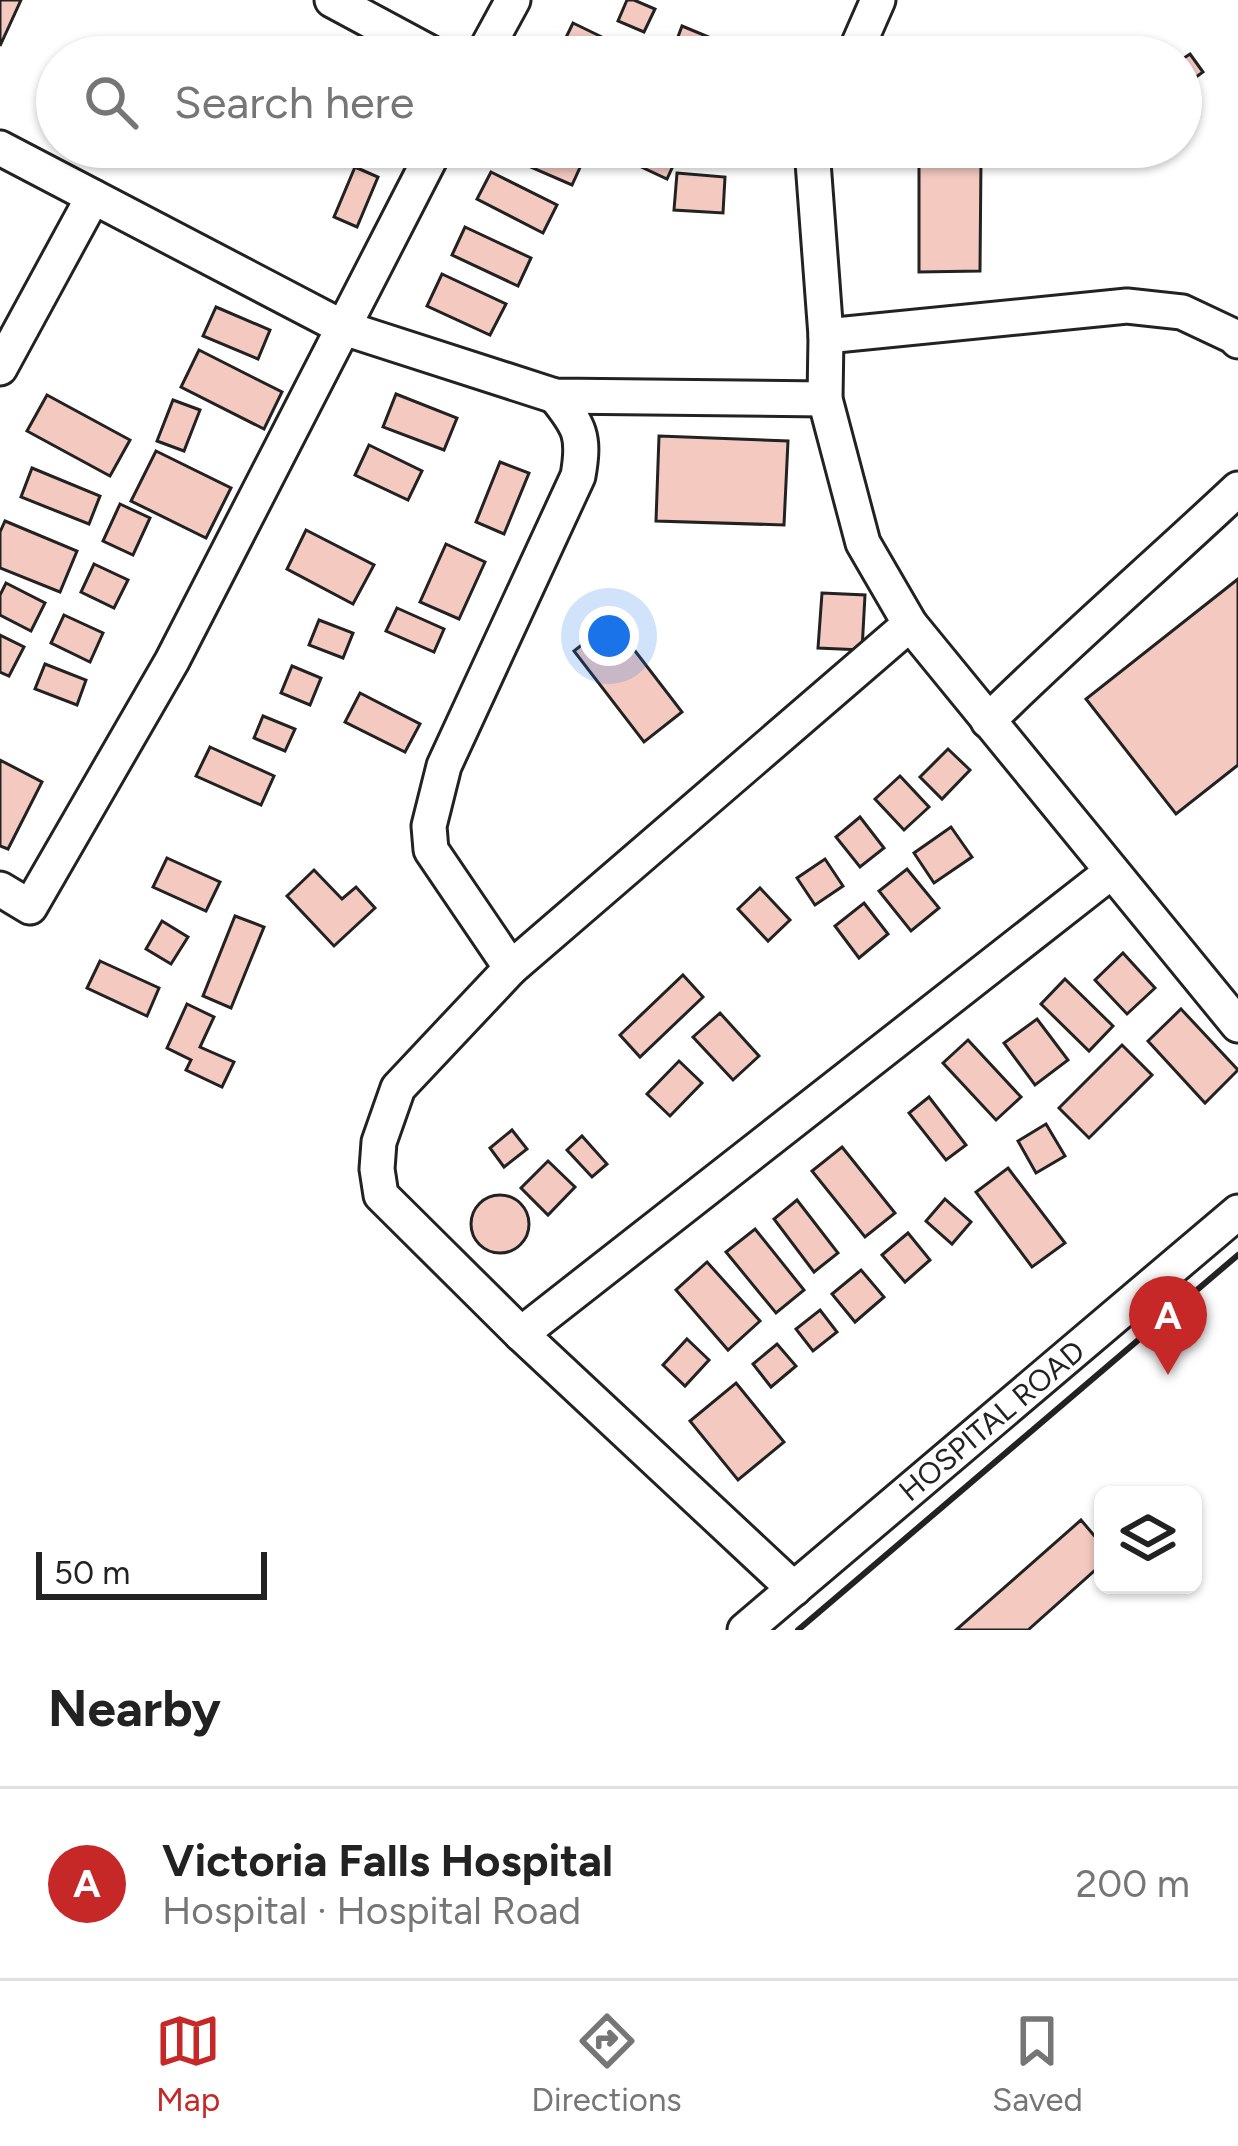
<!DOCTYPE html>
<meta charset="utf-8">
<style>
body{margin:0;font-family:Figtree,sans-serif;background:#f6f6f6;color:#222}
.controls{position:absolute;right:36px;bottom:36px;display:grid;overflow:hidden;border-radius:18px;box-shadow:0 3px 9px #0004}
.controls button{width:108px;height:108px;display:grid;place-items:center;padding:0;border:0;border-bottom:3px solid #e0e0e0;background:#fff;color:#222;font:60px sans-serif}
.scale{position:absolute;left:36px;bottom:30px;width:231px;box-sizing:border-box;padding-left:12px;border:6px solid #222;border-top:0;font-size:33px;line-height:42px;white-space:nowrap;color:#222;-webkit-text-stroke:9px #fff;paint-order:stroke}
.you{position:absolute;left:609px;top:636px;width:42px;height:42px;margin:-30px;border:9px solid #fff;border-radius:50%;background:#1a73e8;box-shadow:0 0 0 18px #1a73e833}
.badge{display:grid;place-items:center;width:78px;height:78px;border-radius:50%;background:#c62828;color:#fff;font-size:39px;font-weight:700}
.pin{position:absolute;translate:-50% -99px;filter:drop-shadow(0 3px 6px #0008)}
.pin::after{content:'';position:absolute;top:63px;width:42px;height:36px;background:inherit;clip-path:polygon(0 0,100% 0,50% 100%)}
.list{margin:0;padding:0;list-style:none}
h2{display:flex;justify-content:space-between;align-items:center;height:156px;margin:0;padding:0 48px;font-size:51px}
h2 small{font-size:39px;font-weight:400;color:#767676}
.list li{display:grid;grid-template-columns:78px 1fr auto;gap:36px;align-items:center;box-sizing:border-box;height:192px;padding:0 48px;border-top:3px solid #e0e0e0}
.list b{display:block;font-size:45px;white-space:nowrap}
.list p{margin:0;font-size:39px;white-space:nowrap;color:#767676}
.list em{font-size:39px;font-style:normal;color:#767676}
.icon{flex:none;width:66px;height:66px;fill:none;stroke:currentColor;stroke-width:2;stroke-linecap:round;stroke-linejoin:round}
.map{position:relative;flex:none;width:1238px;height:1630px;overflow:hidden}
.search{position:absolute;background:#fff;box-shadow:0 3px 9px #0004;left:36px;right:36px;top:36px;height:132px;display:flex;align-items:center;gap:30px;box-sizing:border-box;padding:0 42px;border-radius:66px;color:#767676;font-size:45px}
.sheet{height:348px;background:#fff}
nav{display:flex;justify-content:space-around;align-items:center;box-sizing:border-box;height:168px;border-top:3px solid #e0e0e0;background:#fff;font-size:33px;color:#767676}
nav a{display:grid;justify-items:center;gap:6px}
nav .on{color:#c62828}
.map>svg:first-child{display:block}
</style>
<div class="map">
<svg width="1238" height="1630" viewBox="0 0 1238 1630">
<rect width="100%" height="100%" fill="#fff"/>
<g fill="#f3c9c0" stroke="#222" stroke-width="3">
<polygon points="0,0 21,0 0,46"/>
<polygon points="627,0 634,0 655,9 644,32 618,21"/>
<polygon points="573,23 637,54 635,57 568,57 559,52"/>
<polygon points="682,26 716,40 709,57 682,57 672,53"/>
<polygon points="1190,54 1203,72 1181,88 1181,60"/>
<polygon points="507,147 575,147 587,152 572,185 503,155"/>
<polygon points="620,147 655,147 677,157 667,179 616,155"/>
<polygon points="919,158 981,158 980,271 919,272"/>
<polygon points="355,167 378,177 357,227 334,217"/>
<polygon points="491,172 557,205 543,233 477,199"/>
<polygon points="677,173 725,177 723,213 674,210"/>
<polygon points="465,227 531,258 518,286 452,255"/>
<polygon points="442,274 506,304 490,335 427,306"/>
<polygon points="216,307 270,330 258,359 203,336"/>
<polygon points="199,350 282,392 264,429 181,387"/>
<polygon points="396,394 457,418 444,450 383,427"/>
<polygon points="47,395 130,440 110,476 27,431"/>
<polygon points="173,400 200,410 184,451 157,441"/>
<polygon points="659,436 788,441 784,525 656,521"/>
<polygon points="369,445 422,471 408,500 355,475"/>
<polygon points="156,451 231,488 206,538 131,501"/>
<polygon points="500,462 529,473 504,534 476,522"/>
<polygon points="32,468 100,496 89,524 21,497"/>
<polygon points="120,504 150,518 133,555 103,541"/>
<polygon points="5,521 77,551 60,592 0,568 0,532"/>
<polygon points="306,530 374,565 353,604 287,569"/>
<polygon points="446,544 485,562 459,619 420,602"/>
<polygon points="94,564 128,580 114,608 81,592"/>
<polygon points="1238,579 1238,765 1176,814 1086,699"/>
<polygon points="6,583 45,603 31,631 0,615 0,595"/>
<polygon points="822,593 865,595 862,650 818,648"/>
<polygon points="397,608 444,629 434,652 386,631"/>
<polygon points="64,615 103,633 90,662 51,643"/>
<polygon points="319,620 353,633 343,658 309,645"/>
<polygon points="612,621 682,712 644,742 574,651"/>
<polygon points="0,635 24,647 9,676 0,672"/>
<polygon points="45,664 86,680 77,705 35,689"/>
<polygon points="292,666 321,678 310,705 281,693"/>
<polygon points="360,693 420,724 405,752 345,722"/>
<polygon points="263,716 295,729 285,751 254,738"/>
<polygon points="210,747 274,776 261,805 196,776"/>
<polygon points="948,749 970,770 942,799 920,777"/>
<polygon points="0,760 42,782 8,849 0,846"/>
<polygon points="900,776 929,807 904,830 875,799"/>
<polygon points="860,817 884,848 860,867 836,837"/>
<polygon points="951,827 972,857 934,883 914,853"/>
<polygon points="167,858 220,882 206,911 153,887"/>
<polygon points="825,859 843,886 815,905 797,878"/>
<polygon points="907,869 939,908 911,931 879,891"/>
<polygon points="314,870 342,899 356,887 375,908 334,946 287,896"/>
<polygon points="760,888 790,920 768,941 738,909"/>
<polygon points="864,903 888,934 859,958 835,926"/>
<polygon points="235,916 264,927 231,1008 203,996"/>
<polygon points="162,921 188,937 171,964 146,949"/>
<polygon points="1123,953 1155,988 1127,1014 1095,980"/>
<polygon points="100,961 159,988 147,1016 87,988"/>
<polygon points="683,975 703,997 640,1057 620,1035"/>
<polygon points="1065,979 1113,1026 1089,1051 1041,1004"/>
<polygon points="187,1004 214,1017 200,1047 234,1062 222,1087 186,1070 191,1060 167,1048"/>
<polygon points="1181,1009 1238,1070 1205,1103 1148,1041"/>
<polygon points="720,1013 759,1056 733,1080 693,1037"/>
<polygon points="1037,1019 1068,1060 1035,1085 1004,1043"/>
<polygon points="968,1040 1021,1097 996,1120 943,1063"/>
<polygon points="1122,1045 1152,1075 1089,1138 1059,1108"/>
<polygon points="679,1061 702,1083 670,1116 647,1094"/>
<polygon points="929,1097 966,1145 946,1160 909,1113"/>
<polygon points="1046,1124 1065,1156 1036,1173 1018,1141"/>
<polygon points="512,1130 527,1149 504,1167 490,1148"/>
<polygon points="582,1136 607,1164 592,1177 567,1150"/>
<polygon points="842,1147 895,1213 865,1237 812,1171"/>
<polygon points="548,1161 575,1187 548,1215 521,1188"/>
<polygon points="1008,1168 1065,1243 1032,1267 976,1192"/>
<circle cx="500" cy="1224" r="29"/>
<polygon points="945,1199 971,1222 952,1244 926,1221"/>
<polygon points="797,1200 838,1253 814,1272 774,1219"/>
<polygon points="755,1229 804,1290 776,1313 726,1252"/>
<polygon points="908,1233 930,1260 905,1282 882,1255"/>
<polygon points="707,1262 760,1321 728,1350 676,1290"/>
<polygon points="861,1270 884,1297 855,1322 832,1294"/>
<polygon points="820,1310 837,1332 813,1351 796,1329"/>
<polygon points="687,1339 709,1360 685,1386 663,1365"/>
<polygon points="777,1344 796,1366 771,1387 753,1364"/>
<polygon points="736,1383 784,1442 738,1480 690,1421"/>
<polygon points="1081,1520 1103,1546 1103,1563 1028,1630 956,1630"/>
</g>
<g fill="none" stroke-linecap="round" stroke-linejoin="round">
<g stroke="#222" stroke-width="39">
<g id="minor">
<polyline points="332,0 438,57"/>
<polyline points="482,57 513,0"/>
<polyline points="853,57 878,0"/>
<polyline points="819,147 813,162 826,336 825,399 863,543 910,624 1238,1025"/>
<polyline points="0,148 344,328 555,396 825,399"/>
<polyline points="826,336 1127,306 1182,312 1233,336 1238,341"/>
<polyline points="0,368 93,197"/>
<path d="M988 721C1069 641 1155 567 1238 489"/>
<polyline points="0,889 30,907 172,661 436,147"/>
<path d="M511 968 431 850 429 826 444 766 578 476C585 436 580 427 555 396"/>
<polyline points="521,1334 1111,872"/>
<polyline points="794,1589 521,1334 381,1195 377,1169 379,1142 398,1088 511,968 910,624"/>
<polyline points="745,1630 1238,1212"/>
</g>
</g>
<use href="#minor" stroke="#fff" stroke-width="33"/>
<polyline stroke="#222" stroke-width="6" points="798,1630 1238,1255"/>
</g>
<g text-anchor="middle" stroke-width="9" stroke-linejoin="round" paint-order="stroke">
<g font-size="30" fill="#222" stroke="#fff">
<text transform="translate(992 1421) rotate(-40)" y="10">HOSPITAL ROAD</text>
</g>
</g>
</svg>
<div class="controls">
<button><svg class="icon" aria-label="layers" viewBox="0 0 24 24"><path d="M12 4l9 5-9 5-9-5zM3 14l9 5 9-5"/></svg></button>
</div>
<div class="scale">50 m</div>
<div class="you"></div>
<div class="pin badge" style="left:1168px;top:1375px">A</div>
<div class="search"><svg class="icon" aria-label="search" viewBox="0 0 24 24"><circle cx="10" cy="10" r="6"/><path d="M15 15l6 6"/></svg>Search here</div>
</div>
<section class="sheet">
<h2>Nearby<small></small></h2>
<ul class="list">
<li><span class="badge">A</span><div><b>Victoria Falls Hospital</b><p>Hospital · Hospital Road</p></div><em>200 m</em></li>
</ul>
</section>
<nav>
<a class="on"><svg class="icon" aria-label="map" viewBox="0 0 24 24"><path d="M3 6l6-2 6 2 6-2v14l-6 2-6-2-6 2zM9 4v14M15 6v14"/></svg>Map</a>
<a><svg class="icon" aria-label="directions" viewBox="0 0 24 24"><path d="M12 3l9 9-9 9-9-9zM9 14v-3h6M13 9l2 2-2 2"/></svg>Directions</a>
<a><svg class="icon" aria-label="saved" viewBox="0 0 24 24"><path d="M7 4h10v16l-5-4-5 4z"/></svg>Saved</a>
</nav>
